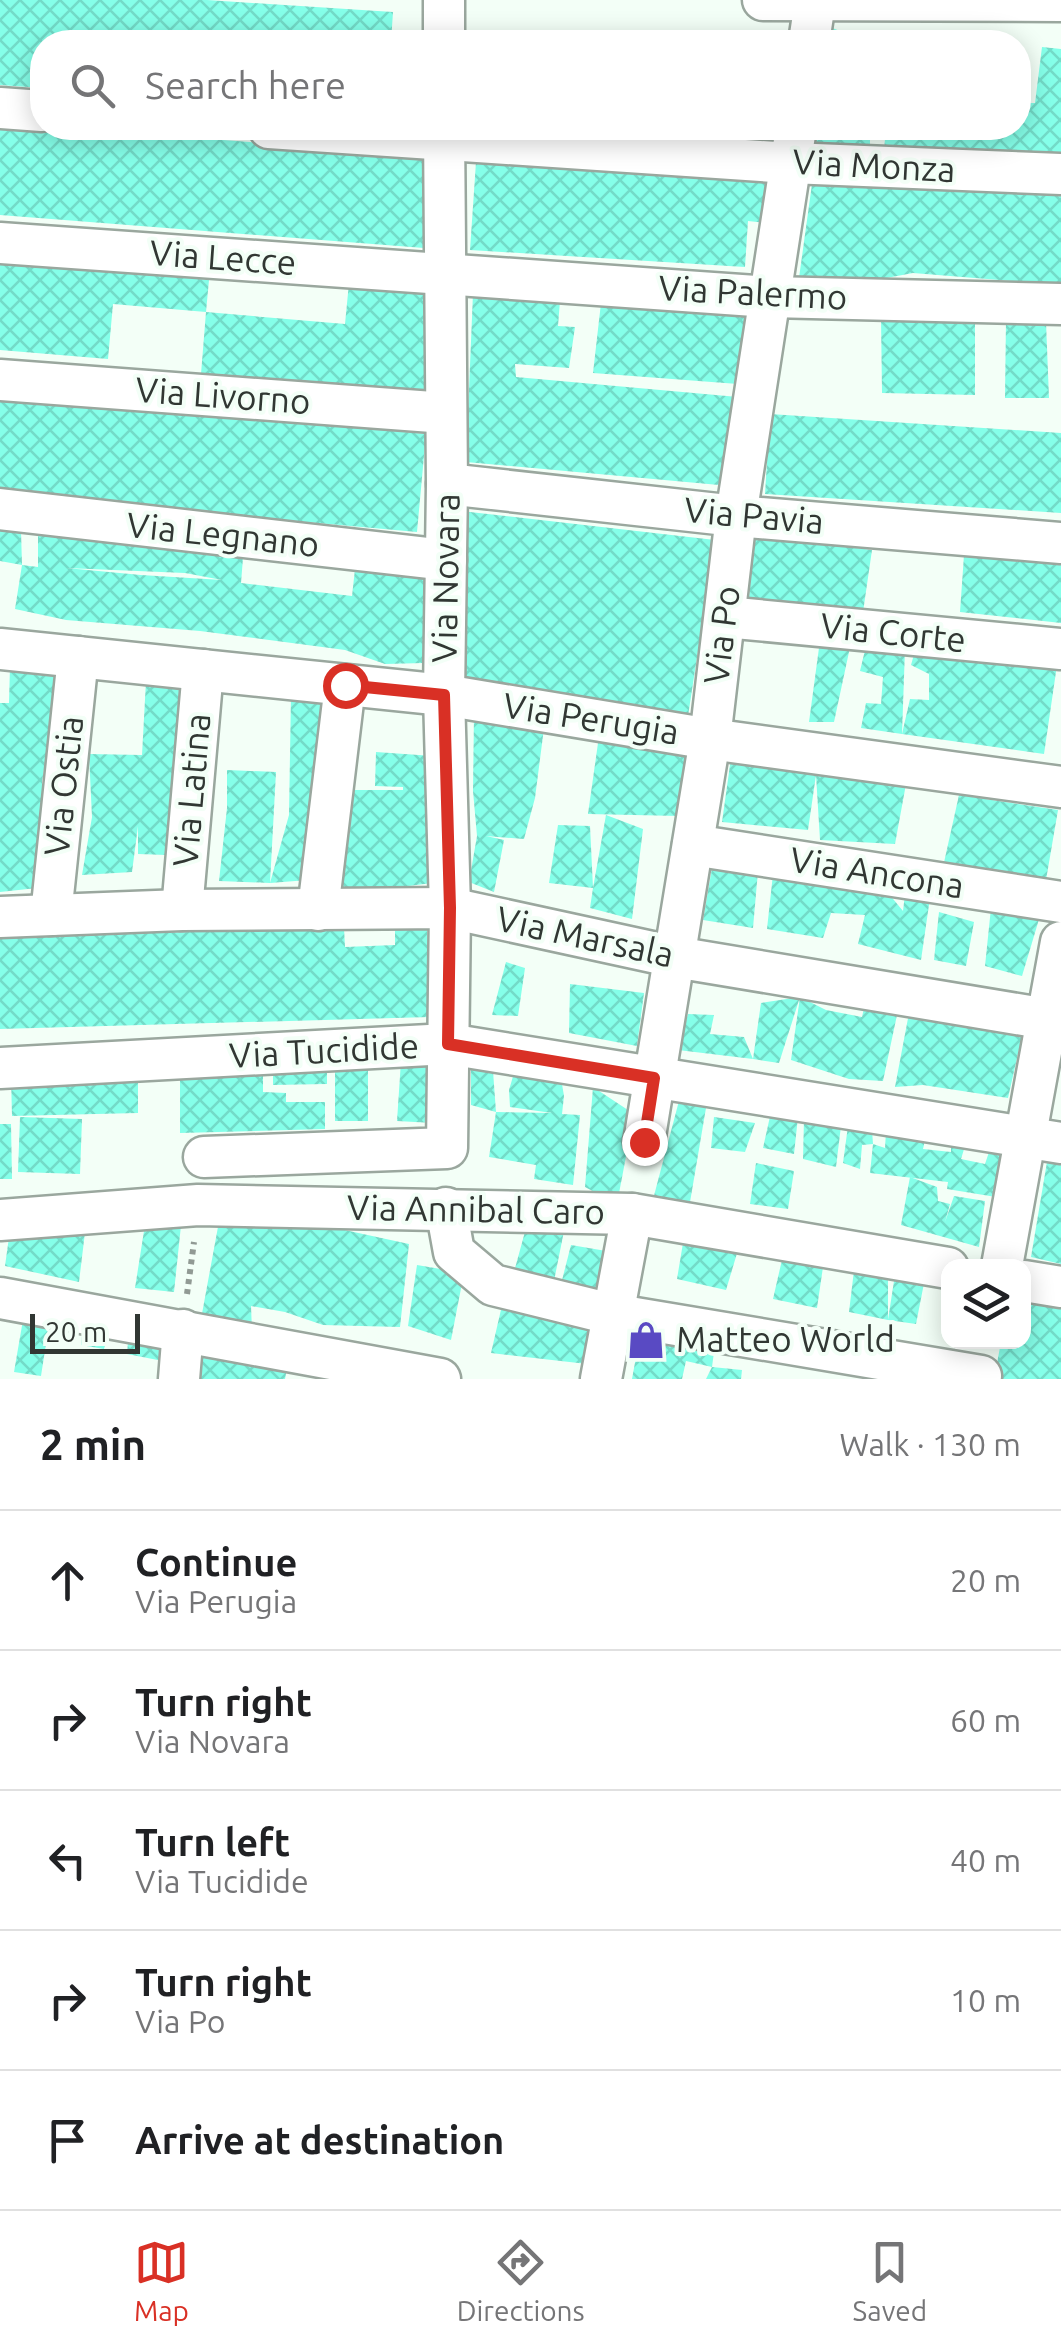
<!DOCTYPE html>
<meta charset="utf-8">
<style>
body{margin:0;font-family:Ubuntu,sans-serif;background:#f6f6f6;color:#202124}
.controls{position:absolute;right:30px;bottom:30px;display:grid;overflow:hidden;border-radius:20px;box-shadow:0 5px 25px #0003}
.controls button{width:90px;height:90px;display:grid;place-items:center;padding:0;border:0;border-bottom:2px solid #e0e0e0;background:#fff;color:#202124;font:50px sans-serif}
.scale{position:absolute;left:30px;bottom:25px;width:110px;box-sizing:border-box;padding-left:10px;border:5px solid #313733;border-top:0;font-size:28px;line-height:35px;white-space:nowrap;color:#313733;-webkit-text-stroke:8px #f3fff7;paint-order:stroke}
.stop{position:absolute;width:30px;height:30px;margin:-22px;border:8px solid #d93025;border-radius:50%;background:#fff}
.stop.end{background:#d93025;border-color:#fff;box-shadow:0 2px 10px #0008}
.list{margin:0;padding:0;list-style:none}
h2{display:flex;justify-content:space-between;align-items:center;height:130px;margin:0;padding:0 40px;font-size:42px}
h2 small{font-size:32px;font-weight:400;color:#757577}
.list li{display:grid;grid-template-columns:65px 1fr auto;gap:30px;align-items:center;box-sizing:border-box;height:140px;padding:0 40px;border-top:2px solid #e0e0e0}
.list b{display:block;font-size:38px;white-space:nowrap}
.list p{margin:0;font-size:32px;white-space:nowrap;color:#757577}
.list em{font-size:32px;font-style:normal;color:#757577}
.icon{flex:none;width:55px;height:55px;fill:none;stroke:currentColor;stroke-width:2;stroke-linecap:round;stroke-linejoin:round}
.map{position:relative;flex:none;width:1061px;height:1379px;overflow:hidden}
.search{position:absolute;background:#fff;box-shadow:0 5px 25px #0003;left:30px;right:30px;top:30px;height:110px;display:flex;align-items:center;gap:25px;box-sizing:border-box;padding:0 35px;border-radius:40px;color:#757577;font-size:38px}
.sheet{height:830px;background:#fff}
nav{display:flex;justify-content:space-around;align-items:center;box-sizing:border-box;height:140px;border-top:2px solid #e0e0e0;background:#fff;font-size:28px;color:#757577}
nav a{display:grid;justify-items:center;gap:5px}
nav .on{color:#d93025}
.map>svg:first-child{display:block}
</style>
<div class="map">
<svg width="1061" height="1379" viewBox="0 0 1061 1379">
<defs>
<pattern id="building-cross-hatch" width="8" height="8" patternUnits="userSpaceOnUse" patternTransform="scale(2.5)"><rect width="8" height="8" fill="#85ffe9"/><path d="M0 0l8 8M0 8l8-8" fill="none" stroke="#73dbc8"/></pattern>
</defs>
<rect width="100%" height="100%" fill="#f3fff7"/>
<g fill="url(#building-cross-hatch)" fill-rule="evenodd">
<polygon points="0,0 207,0 393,12 391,42 42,42 42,88 0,85"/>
<polygon points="825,25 867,42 823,42"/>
<polygon points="471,36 528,40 528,42 470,42"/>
<polygon points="1042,47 1061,49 1061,152 884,150 886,128 1019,128 1019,103 1035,103"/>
<polygon points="0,123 432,156 424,248 0,215"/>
<polygon points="474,128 710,128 709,145"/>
<polygon points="817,128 870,128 870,147 816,145"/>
<polygon points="476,162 768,181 766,223 748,221 745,267 470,250"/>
<polygon points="812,184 869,188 921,184 965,186 997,193 1061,195 1061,285 913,273 865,282 799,278"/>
<polygon points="0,261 209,280 206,312 345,324 349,283 432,290 424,392 201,374 206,312 113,304 108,359 0,350"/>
<polygon points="473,293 560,301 558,326 575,327 569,368 515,364 516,377 738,397 730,486 466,462"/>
<polygon points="601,303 747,314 738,384 593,373"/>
<polygon points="881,317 975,320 975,395 882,393"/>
<polygon points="1006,319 1046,322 1049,398 1005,398"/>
<polygon points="0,394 426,434 417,532 0,494"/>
<polygon points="770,414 1061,433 1061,513 765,494"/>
<polygon points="461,511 715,540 688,716 462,680"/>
<path d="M38 530 243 558 241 583 352 596 355 569 427 573 424 663 385 664 345 650 200 631 66 620 15 609 22 565 0 561V531H21L22 565 38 567ZM66 568 185 573 222 580 141 575Z"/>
<polygon points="754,535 872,550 863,612 749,598"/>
<polygon points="964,555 1021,562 1061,562 1061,623 960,612"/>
<polygon points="821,633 852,638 834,722 809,722"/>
<polygon points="917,644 1057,665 1044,754 902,734 910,699 929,700 929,674 911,665"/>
<polygon points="866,646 905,649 902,734 861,728 866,703 881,704 883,677 860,671"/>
<polygon points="10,666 59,672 42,782 43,828 37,888 0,892 0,703 9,703"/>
<polygon points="146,681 187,685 166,855 138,854 138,826 132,872 82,875 92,817 89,754 142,755"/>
<polygon points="291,694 330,702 308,880 270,883 219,881 227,808 227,770 276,772 270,883 289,815"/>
<polygon points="474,714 544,728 535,798 524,839 486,836 504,840 494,892 469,882 477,836 473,791"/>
<polygon points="599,736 689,752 679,816 588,814"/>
<polygon points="376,752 433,756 432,883 338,895 353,790 403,790 403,787 375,786"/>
<polygon points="731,758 816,775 906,784 895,844 820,840 816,775 808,830 722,822"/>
<polygon points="959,795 1058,810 1046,880 943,867"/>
<polygon points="606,815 643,829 632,919 590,908 593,888 549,883 558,825 590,826 593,888"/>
<polygon points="712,868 758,871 753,928 703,920"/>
<polygon points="773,874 889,894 903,911 905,894 930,898 921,960 858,944 865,915 831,913 823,938 767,929"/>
<polygon points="991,908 1040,916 1022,976 985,966"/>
<polygon points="939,912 974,922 966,966 934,960"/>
<polygon points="427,923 430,1017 0,1029 0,937 344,928 345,947 395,945 395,924"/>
<polygon points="506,962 525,968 518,1016 492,1015"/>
<polygon points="570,984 644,993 637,1046 569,1033"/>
<polygon points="800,997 779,1063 753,1059 761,1003"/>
<polygon points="800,997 826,1010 862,1017 865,1004 897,1015 883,1081 849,1079 791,1060"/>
<polygon points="909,1013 942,1014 1022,1036 1008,1098 923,1085 895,1087"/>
<polygon points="688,1014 714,1015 710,1034 744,1037 753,1059 678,1050"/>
<polygon points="273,1061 327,1061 327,1084 273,1085"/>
<polygon points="401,1061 437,1063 433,1123 397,1121"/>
<rect x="335" y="1064" width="33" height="57"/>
<polygon points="471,1067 493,1071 496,1112 471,1105"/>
<polygon points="263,1068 263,1092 286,1093 286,1102 325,1102 325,1129 180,1133 180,1069"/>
<polygon points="138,1073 138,1113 12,1116 11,1077"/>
<polygon points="514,1073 561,1078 564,1096 562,1114 580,1115 573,1185 534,1179 536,1165 489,1157 496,1112 552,1113 510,1107 509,1090"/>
<polygon points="593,1087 634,1114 617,1204 585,1187"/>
<polygon points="680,1097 707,1102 689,1208 651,1207"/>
<polygon points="771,1112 798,1117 794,1154 763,1148"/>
<polygon points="20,1117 82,1119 80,1174 18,1172"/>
<polygon points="714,1117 755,1123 745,1152 711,1148"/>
<polygon points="804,1119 841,1126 836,1167 803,1159"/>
<polygon points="0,1124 11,1124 12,1179 0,1179"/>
<polygon points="848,1126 872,1130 873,1144 862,1145 860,1169 843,1163"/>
<polygon points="886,1132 926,1135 923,1149 951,1152 951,1145 965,1146 961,1159 985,1164 991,1146 1002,1148 996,1197 947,1189 948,1182 870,1173 873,1144 885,1148"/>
<polygon points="1047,1162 1061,1165 1061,1264 1031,1257"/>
<polygon points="756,1163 794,1171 788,1209 750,1204"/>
<polygon points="910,1177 937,1187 938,1201 950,1204 945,1222 954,1196 985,1201 979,1247 901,1225"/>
<polygon points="182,1216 174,1292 135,1288 144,1231 104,1233 107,1220"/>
<polygon points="220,1216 340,1229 409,1244 400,1327 323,1325 285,1312 251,1306 252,1331 199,1330"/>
<polygon points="529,1217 566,1221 553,1286 514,1272"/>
<polygon points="86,1224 79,1282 5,1266 10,1230"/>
<polygon points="684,1237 738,1250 726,1290 677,1279"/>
<polygon points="571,1245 612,1252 605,1292 560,1288"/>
<polygon points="784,1251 824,1260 817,1308 773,1299"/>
<polygon points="855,1262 896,1268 888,1279 888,1320 896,1268 926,1273 916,1324 888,1320 849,1312"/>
<polygon points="417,1265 464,1273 451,1340 408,1326"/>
<polygon points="1024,1297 1061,1303 1061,1379 994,1379 1001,1342 1024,1341"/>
<polygon points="503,1301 594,1330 587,1364 491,1353"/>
<polygon points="24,1314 50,1318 41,1376 14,1372"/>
<polygon points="83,1324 110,1327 104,1349 81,1345"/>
<polygon points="642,1324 716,1337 712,1367 686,1361 682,1379 632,1379"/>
<polygon points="129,1330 170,1338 168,1362 127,1354"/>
<polygon points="204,1344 288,1363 285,1379 198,1379"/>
<polygon points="712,1367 742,1370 741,1379 706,1379"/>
</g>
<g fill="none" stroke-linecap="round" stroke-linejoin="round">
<g stroke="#9aa79e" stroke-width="45">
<g id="minor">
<polyline points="444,0 444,42"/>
<polyline points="763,0 1061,1"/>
<polyline points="809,42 815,2"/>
<polyline points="0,108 42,111"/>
<polyline points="269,128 790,163 1061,174"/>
<polyline points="0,243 770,297 1061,304"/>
<polyline points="0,380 446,413"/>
<polyline points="447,484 736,516 1061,543"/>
<polyline points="0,509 446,560"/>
<polyline points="725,617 1061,649"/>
<polyline points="0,649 444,695 710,739 1061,787"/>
<polyline points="693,845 1061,902"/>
<polyline points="182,910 203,670"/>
<polyline points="318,910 345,685"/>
<polyline points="51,915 78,657"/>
<polyline points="0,917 182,910 450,908 675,957 1047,1019"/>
<polyline points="0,1068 448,1044 1061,1143"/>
<polyline points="644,1142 710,739 736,516 796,128"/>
<polyline points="204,1157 447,1148 450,908 444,695 447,484 444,128"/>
<polyline points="446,1208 454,1252 493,1285 611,1314 981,1376"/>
<polyline points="0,1220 198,1205 632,1214 948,1268"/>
<polyline points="1002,1266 1061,942"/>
<polyline points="1024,1281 1061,1287"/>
<polyline points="0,1298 440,1379"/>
<polyline points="179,1379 183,1330"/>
<polyline points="601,1379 632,1214"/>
</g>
</g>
<polyline stroke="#919a94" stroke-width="6" stroke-dasharray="5 5" stroke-linecap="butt" points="187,1294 194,1242"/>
<use href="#minor" stroke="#fff" stroke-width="40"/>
</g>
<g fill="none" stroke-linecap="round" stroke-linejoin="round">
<polyline stroke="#d93025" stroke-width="12" points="345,685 444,695 450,908 448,1044 654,1078 644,1142"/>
</g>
<defs>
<g id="shop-bare" transform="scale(3)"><path d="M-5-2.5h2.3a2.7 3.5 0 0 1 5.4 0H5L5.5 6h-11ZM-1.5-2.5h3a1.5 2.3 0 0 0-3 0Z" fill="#594ac3" stroke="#f3fff7" stroke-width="2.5" paint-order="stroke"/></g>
</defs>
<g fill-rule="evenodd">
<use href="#shop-bare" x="646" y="1340"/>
</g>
<g text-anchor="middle" stroke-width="8" stroke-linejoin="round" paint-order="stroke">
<g font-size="35" fill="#313733" stroke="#f3fff7">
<text transform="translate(874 166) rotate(3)" y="12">Via Monza</text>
<text transform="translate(223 258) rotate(4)" y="12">Via Lecce</text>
<text transform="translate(753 293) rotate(3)" y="12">Via Palermo</text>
<text transform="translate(223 396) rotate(4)" y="12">Via Livorno</text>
<text transform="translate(754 516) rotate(5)" y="12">Via Pavia</text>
<text transform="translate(223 535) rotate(6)" y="12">Via Legnano</text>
<text transform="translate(446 578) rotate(-89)" y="12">Via Novara</text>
<text transform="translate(893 633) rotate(6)" y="12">Via Corte</text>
<text transform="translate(722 635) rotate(-83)" y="12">Via Po</text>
<text transform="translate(591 719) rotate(9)" y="12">Via Perugia</text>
<text transform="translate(64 786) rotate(-84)" y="12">Via Ostia</text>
<text transform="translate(192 790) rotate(-85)" y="12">Via Latina</text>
<text transform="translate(877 873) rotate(9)" y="12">Via Ancona</text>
<text transform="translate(585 937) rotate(12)" y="12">Via Marsala</text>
<text transform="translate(324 1051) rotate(-3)" y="12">Via Tucidide</text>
<text transform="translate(476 1210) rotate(1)" y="12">Via Annibal Caro</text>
</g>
<g font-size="35" fill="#313733" stroke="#f3fff7" text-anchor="start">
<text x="676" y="1352">Matteo World</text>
</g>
</g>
</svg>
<div class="controls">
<button><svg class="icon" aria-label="layers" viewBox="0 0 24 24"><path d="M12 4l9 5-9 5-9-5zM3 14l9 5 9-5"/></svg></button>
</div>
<div class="scale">20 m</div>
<div class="stop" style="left:345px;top:685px"></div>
<div class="stop end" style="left:644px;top:1142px"></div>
<div class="search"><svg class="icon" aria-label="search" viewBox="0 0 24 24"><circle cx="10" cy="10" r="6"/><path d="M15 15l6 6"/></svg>Search here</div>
</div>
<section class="sheet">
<h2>2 min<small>Walk · 130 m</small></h2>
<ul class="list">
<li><svg class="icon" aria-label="ahead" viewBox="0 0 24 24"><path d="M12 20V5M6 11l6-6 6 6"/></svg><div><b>Continue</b><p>Via Perugia</p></div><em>20 m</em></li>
<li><svg class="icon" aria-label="right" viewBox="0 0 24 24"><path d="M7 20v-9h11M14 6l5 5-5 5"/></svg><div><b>Turn right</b><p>Via Novara</p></div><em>60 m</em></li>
<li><svg class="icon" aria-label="left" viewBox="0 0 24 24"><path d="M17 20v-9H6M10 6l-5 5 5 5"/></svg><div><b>Turn left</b><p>Via Tucidide</p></div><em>40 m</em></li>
<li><svg class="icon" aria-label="right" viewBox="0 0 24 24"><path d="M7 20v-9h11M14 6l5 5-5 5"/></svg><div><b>Turn right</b><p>Via Po</p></div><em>10 m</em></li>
<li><svg class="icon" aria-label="arrive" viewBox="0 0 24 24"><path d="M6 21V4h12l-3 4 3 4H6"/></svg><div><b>Arrive at destination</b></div></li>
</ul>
</section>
<nav>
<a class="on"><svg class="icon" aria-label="map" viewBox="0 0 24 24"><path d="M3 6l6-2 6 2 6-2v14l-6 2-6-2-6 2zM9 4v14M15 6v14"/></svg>Map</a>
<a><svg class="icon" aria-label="directions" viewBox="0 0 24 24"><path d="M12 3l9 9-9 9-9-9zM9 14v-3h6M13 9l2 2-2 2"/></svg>Directions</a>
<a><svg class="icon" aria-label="saved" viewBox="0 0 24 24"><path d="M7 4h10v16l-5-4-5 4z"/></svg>Saved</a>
</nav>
